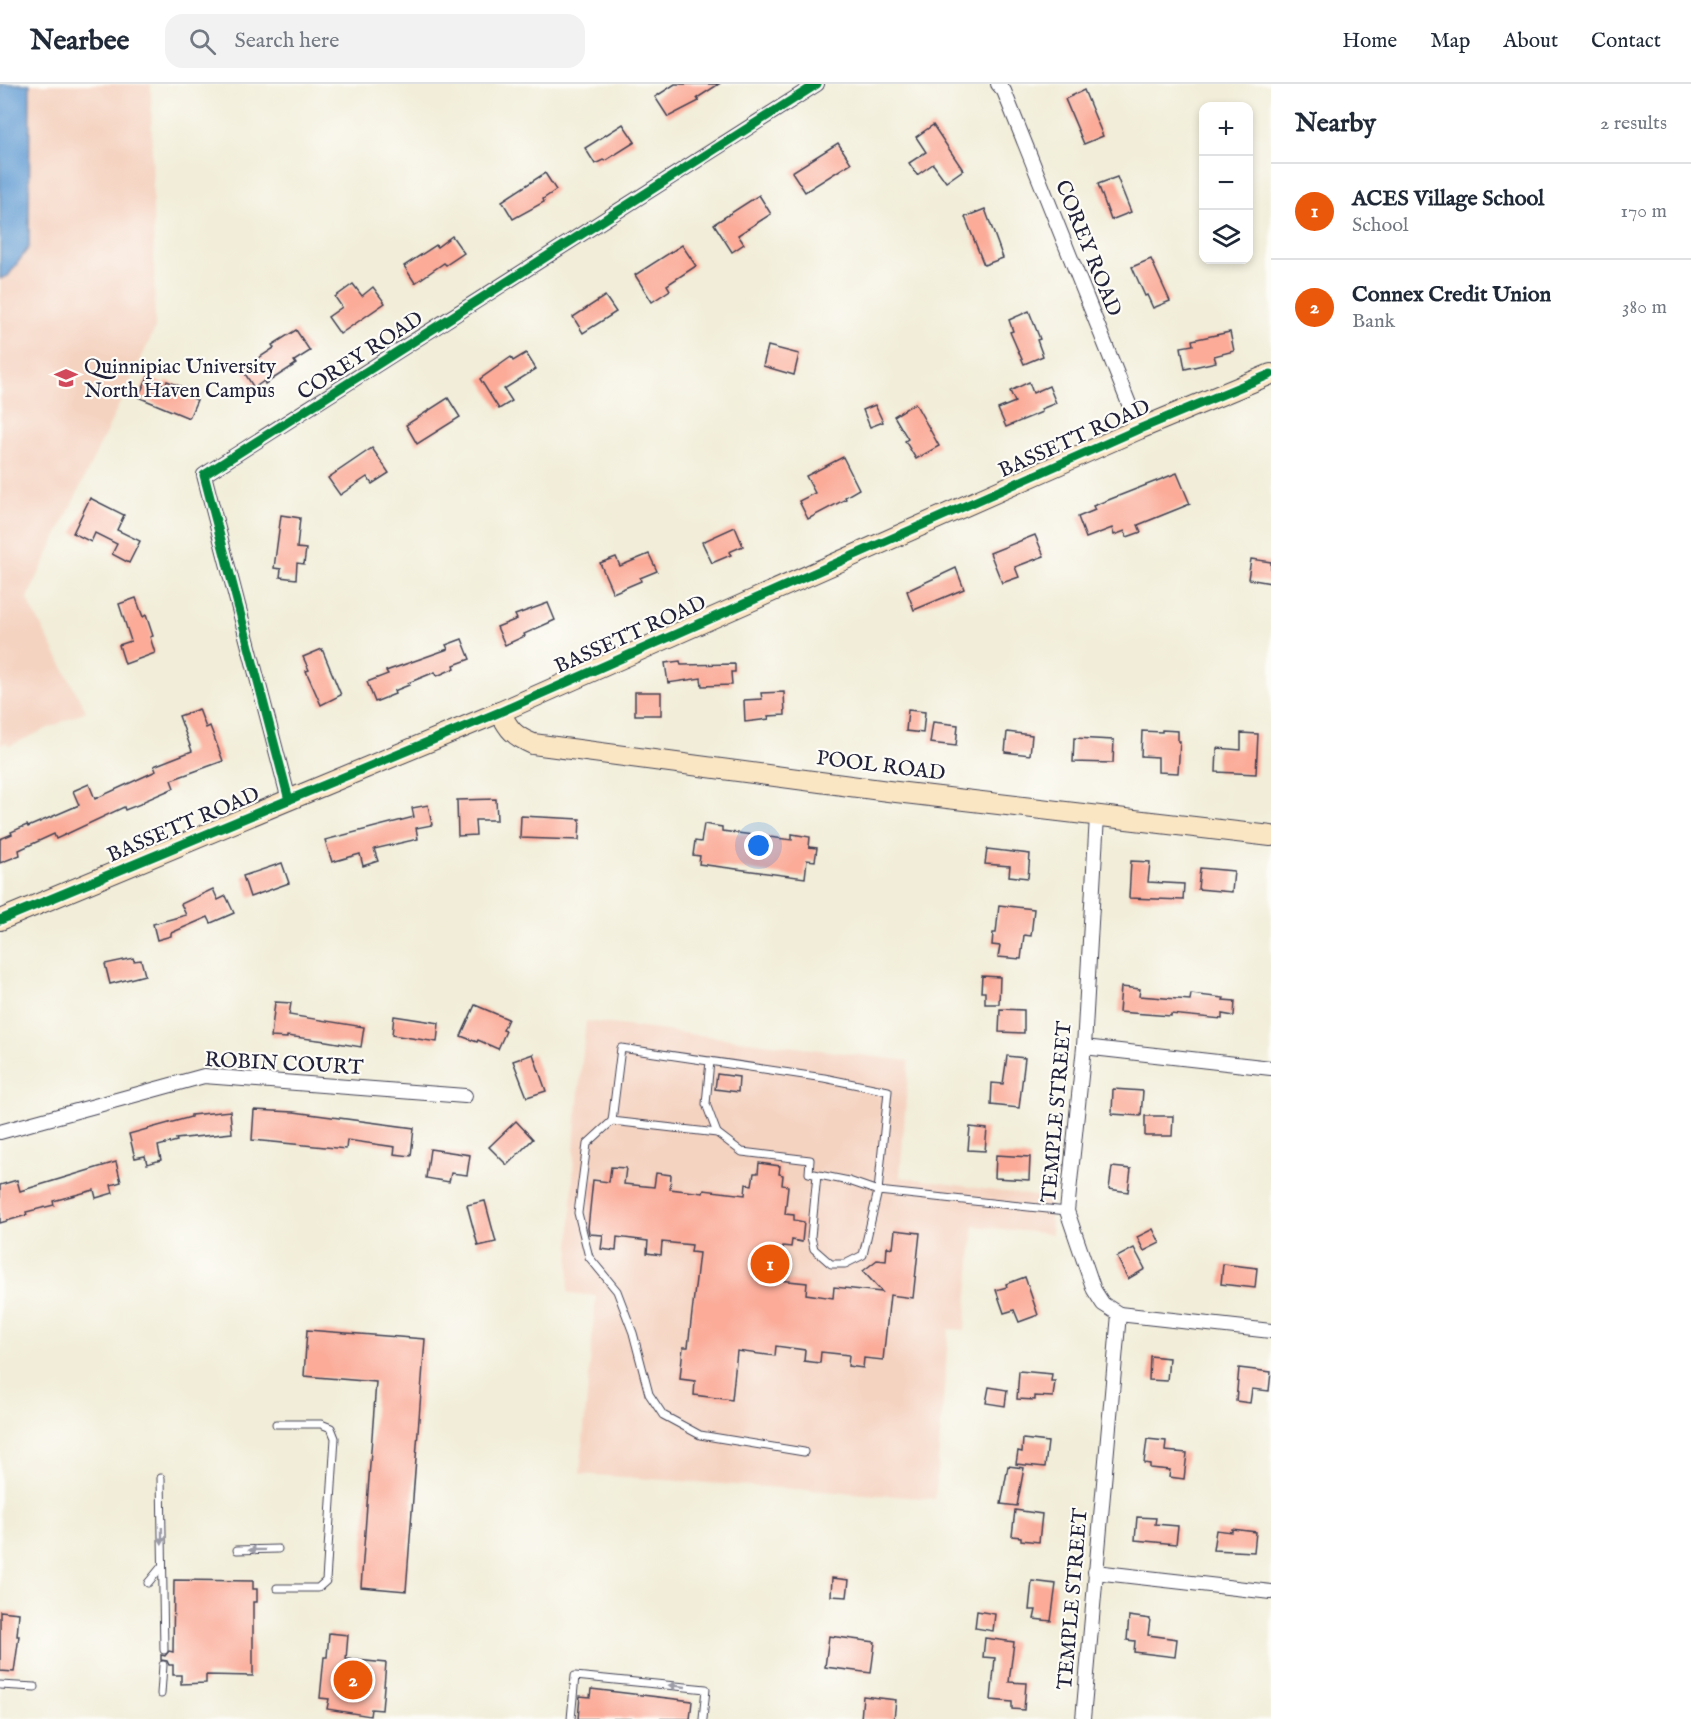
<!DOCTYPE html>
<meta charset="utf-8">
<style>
body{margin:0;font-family:"IM FELL English",serif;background:#f2f2f3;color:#1f2937}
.controls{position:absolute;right:18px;top:18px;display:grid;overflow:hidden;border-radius:12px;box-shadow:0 3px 9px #0003}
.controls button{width:54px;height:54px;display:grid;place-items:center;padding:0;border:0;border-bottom:2px solid #e0e1e3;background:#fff;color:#1f2937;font:30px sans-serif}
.you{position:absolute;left:759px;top:762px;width:21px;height:21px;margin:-15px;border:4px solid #fff;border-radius:50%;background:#1a73e8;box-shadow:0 0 0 9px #1a73e833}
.badge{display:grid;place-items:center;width:39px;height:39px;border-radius:50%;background:#ea580c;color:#fff;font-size:20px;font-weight:700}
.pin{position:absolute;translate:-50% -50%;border:3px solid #fff;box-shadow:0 2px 6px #0006}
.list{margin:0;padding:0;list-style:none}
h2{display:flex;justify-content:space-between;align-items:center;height:78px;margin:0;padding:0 24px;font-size:26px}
h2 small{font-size:20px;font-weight:400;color:#747a83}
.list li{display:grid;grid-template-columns:39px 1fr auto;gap:18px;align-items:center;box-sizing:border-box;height:96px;padding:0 24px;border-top:2px solid #e0e1e3}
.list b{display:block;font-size:22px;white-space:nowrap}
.list p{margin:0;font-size:20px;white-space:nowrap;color:#747a83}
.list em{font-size:20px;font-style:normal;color:#747a83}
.icon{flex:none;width:33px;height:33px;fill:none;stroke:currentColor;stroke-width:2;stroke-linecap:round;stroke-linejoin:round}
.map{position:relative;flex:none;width:1271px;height:1635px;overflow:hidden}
header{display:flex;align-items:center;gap:36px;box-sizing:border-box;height:84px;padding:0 30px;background:#fff;border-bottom:2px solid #e0e1e3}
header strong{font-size:28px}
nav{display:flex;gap:33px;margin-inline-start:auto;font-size:21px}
.search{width:420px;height:54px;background:#f2f2f3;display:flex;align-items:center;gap:15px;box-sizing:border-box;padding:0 21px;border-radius:18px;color:#747a83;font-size:22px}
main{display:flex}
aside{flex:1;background:#fff}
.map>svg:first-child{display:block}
</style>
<header>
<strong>Nearbee</strong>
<div class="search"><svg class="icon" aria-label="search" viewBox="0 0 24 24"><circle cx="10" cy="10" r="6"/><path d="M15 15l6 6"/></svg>Search here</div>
<nav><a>Home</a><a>Map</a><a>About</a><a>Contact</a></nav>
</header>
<main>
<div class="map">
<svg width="1271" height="1635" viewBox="0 0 1271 1635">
<rect width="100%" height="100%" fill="#fdfcf7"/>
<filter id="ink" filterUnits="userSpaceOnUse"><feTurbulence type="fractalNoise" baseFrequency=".0167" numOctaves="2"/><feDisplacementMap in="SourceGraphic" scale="12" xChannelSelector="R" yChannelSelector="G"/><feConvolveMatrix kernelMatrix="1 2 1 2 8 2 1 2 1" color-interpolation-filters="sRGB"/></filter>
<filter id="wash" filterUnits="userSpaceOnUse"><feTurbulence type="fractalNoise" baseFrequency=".008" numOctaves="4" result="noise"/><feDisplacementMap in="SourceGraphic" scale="24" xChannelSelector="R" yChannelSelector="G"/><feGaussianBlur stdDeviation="1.35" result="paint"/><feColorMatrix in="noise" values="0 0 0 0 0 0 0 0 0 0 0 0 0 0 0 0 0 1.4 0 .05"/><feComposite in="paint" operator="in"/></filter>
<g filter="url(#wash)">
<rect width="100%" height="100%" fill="#f1edd8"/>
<g fill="#f5d3c1">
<polygon points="0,0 151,0 155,245 27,515 86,627 9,662 7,658 0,661"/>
<polygon points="586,937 909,977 900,1093 1048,1114 1052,1150 974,1142 965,1246 949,1245 935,1415 580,1390 596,1212 568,1209 575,1048"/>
</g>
<polygon fill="#659ed4" stroke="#446088" stroke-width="1.5" points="0,0 30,0 29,163 8,192 0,195"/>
<g id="blocks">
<g fill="#fbab98">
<polygon points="675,0 719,0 697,14 699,17 668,33 655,13"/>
<polygon points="1084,6 1103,52 1084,60 1065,15"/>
<polygon points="623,40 635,58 605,77 603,76 595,80 585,64"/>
<polygon points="933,41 963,86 946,98 933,80 917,91 909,79 926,68 916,53"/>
<polygon points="838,59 851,79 805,108 792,88"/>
<polygon points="545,89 556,106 543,115 544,118 513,135 502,117"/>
<polygon points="1117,93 1131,128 1111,136 1098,100"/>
<polygon points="759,111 771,130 738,151 744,160 732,168 714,140"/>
<polygon points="985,125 1003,174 984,181 965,133"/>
<polygon points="452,152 464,169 446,181 444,179 415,199 404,182 436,161 437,163"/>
<polygon points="682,161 696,182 667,201 670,206 652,218 635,191"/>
<polygon points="1151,175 1170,217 1153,224 1147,211 1145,212 1132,183"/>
<polygon points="353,200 362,212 373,203 385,219 340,250 328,233 342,223 335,213"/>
<polygon points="605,212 616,228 583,249 573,233"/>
<polygon points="1029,227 1040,255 1037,256 1043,272 1024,280 1010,248 1013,247 1009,236"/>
<polygon points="296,246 310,267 294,277 296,280 265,300 264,297 254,304 242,285 274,264 272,261"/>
<polygon points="1230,248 1234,267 1214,272 1216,278 1185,285 1181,263 1193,261 1192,256"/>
<polygon points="768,262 799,270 794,291 763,282"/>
<polygon points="526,269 536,285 504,305 512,317 499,325 480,295 511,273 513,277"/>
<polygon points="148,293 165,301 167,297 192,307 190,313 197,316 189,334 138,313"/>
<polygon points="1029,298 1033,309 1049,302 1056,319 1041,325 1042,328 1006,343 998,325 1015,318 1010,307"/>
<polygon points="448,314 460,333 417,360 406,341"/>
<polygon points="915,319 939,362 916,375 905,357 908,355 894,332"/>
<polygon points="875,321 883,338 870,343 863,326"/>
<polygon points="372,364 389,389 372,400 367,393 340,411 328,394"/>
<polygon points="843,373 859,405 845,413 846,415 808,435 799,417 815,409 806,392"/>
<polygon points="1177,389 1190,420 1138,441 1141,448 1127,453 1125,447 1114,451 1112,444 1086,454 1078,433 1095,426 1093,422"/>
<polygon points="90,414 124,431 117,446 140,457 129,479 112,470 117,460 95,449 91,458 73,449"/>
<polygon points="281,431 300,434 297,464 306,465 304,480 297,479 296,495 280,493 281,485 274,484"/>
<polygon points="735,443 743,462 729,468 731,471 712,479 702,458"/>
<polygon points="1035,451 1044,472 1015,483 1019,493 1002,499 990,469"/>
<polygon points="649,470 657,487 640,494 641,497 613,509 600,479 616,473 620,482"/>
<polygon points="1251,475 1271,478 1271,499 1248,495"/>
<polygon points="956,484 964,505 914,526 907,507"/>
<polygon points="136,514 143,533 146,531 153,552 150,553 155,569 125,580 119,561 131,557 119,520"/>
<polygon points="548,519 555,536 524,550 525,552 505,561 497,543 517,535 515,531"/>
<polygon points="462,555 470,575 454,581 455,584 437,592 435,588 408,599 409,601 394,607 395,610 375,618 367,598 388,590 386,587 448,565 446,561"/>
<polygon points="322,565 341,611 321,621 306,587 309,586 303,573"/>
<polygon points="680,577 681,581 735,580 735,588 731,588 732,601 702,602 701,594 668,599 665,579"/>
<rect x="635" y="608" width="26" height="23"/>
<polygon points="784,608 785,631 768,632 769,635 745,638 744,616 762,615 761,609"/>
<polygon points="199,625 206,644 210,642 223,677 171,696 174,704 144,717 143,719 125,726 124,723 56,755 54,750 19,766 20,771 0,779 0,755 12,750 11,748 27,741 28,743 79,721 73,707 89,700 95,715 156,687 154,682 192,667 179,632"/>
<polygon points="908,626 925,628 923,649 906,647"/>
<polygon points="933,638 958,641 956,662 930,659"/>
<polygon points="1162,646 1178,647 1178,657 1180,657 1178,689 1158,688 1158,673 1141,672 1142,647 1162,648"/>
<polygon points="1007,648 1032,651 1030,671 1005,668"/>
<polygon points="1241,649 1258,650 1256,690 1216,688 1217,664 1241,666"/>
<polygon points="1074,654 1114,656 1113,679 1073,678"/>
<polygon points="496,715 497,736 475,736 476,751 458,752 457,716"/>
<polygon points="428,721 432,741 416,744 418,755 374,765 378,777 363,782 360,770 332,778 325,756 414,733 412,724"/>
<polygon points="521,732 580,735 579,756 520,754"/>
<polygon points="704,740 722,743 722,747 792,756 792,750 810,753 809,763 817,764 815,777 807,776 805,794 699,780 700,772 693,771 695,757 701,758"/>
<polygon points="987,765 1030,770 1028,794 1009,792 1010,782 985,780"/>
<polygon points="1131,777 1150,778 1148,798 1184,800 1183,816 1129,814"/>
<polygon points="282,779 289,799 250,813 243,792"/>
<polygon points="1200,784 1234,787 1232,808 1198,805"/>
<polygon points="213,805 218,816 226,812 234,829 211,839 208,833 171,849 171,852 157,856 153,840 186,831 181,820"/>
<polygon points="999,821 1034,825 1031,852 1024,851 1021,875 998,873 1000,862 992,861 993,849 996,849"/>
<polygon points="133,874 134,877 141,876 145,891 110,900 105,880"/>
<polygon points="982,892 1000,893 999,920 985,920 985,908 981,908"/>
<polygon points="1121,903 1140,905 1139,912 1190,916 1191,910 1224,914 1223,916 1235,917 1234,932 1222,930 1222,935 1171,930 1171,932 1119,928"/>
<polygon points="275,918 291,919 289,931 364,943 361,963 326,957 287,952 287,954 271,953"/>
<polygon points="475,921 508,935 503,946 506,947 498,965 478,956 477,958 461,952"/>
<polygon points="1000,925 1024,926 1024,949 999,948"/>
<polygon points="394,932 439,939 437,958 392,951"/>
<polygon points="533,970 546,1007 527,1013 513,977"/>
<polygon points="1007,972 1025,974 1019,1024 991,1021 992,999 1003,1000"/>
<polygon points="717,990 739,993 738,1008 715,1005"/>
<polygon points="1113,1005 1143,1007 1141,1032 1112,1030"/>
<polygon points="254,1026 294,1028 414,1044 411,1072 394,1070 395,1063 347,1056 346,1065 252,1056"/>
<polygon points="230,1027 232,1049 176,1055 177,1057 158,1062 161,1076 147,1080 145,1072 135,1074 129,1050 191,1033 191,1031"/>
<polygon points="1145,1032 1173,1032 1172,1052 1145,1052"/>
<polygon points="516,1037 533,1055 507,1081 489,1063"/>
<polygon points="970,1043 987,1045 985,1067 968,1066"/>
<polygon points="430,1065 470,1071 467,1091 451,1089 449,1098 426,1094"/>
<polygon points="996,1071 1030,1073 1029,1096 995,1094"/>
<polygon points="116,1078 121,1098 111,1101 113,1109 96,1114 94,1106 53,1117 54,1121 26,1128 27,1131 0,1139 0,1101 17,1096 20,1107"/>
<polygon points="759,1079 780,1082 779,1090 783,1091 782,1101 788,1102 785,1130 794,1131 794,1136 804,1138 802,1158 792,1156 791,1163 783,1162 779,1196 807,1199 806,1210 833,1214 834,1203 882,1208 863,1187 877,1176 886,1177 887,1163 893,1164 895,1146 920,1149 913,1214 890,1211 883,1276 864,1274 863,1284 848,1282 849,1271 821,1268 820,1279 804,1277 805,1266 776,1262 775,1272 737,1267 732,1316 694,1311 695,1297 680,1295 683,1263 688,1263 699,1169 691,1168 692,1161 662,1158 661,1171 647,1169 648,1157 617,1153 616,1167 601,1165 603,1151 589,1150 588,1144 593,1096 609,1098 611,1083 626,1084 624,1100 654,1103 656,1089 671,1091 670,1105 703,1109 704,1106 745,1111 746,1100 752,1101 754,1089 758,1089"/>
<polygon points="1112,1083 1131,1085 1128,1108 1109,1105"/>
<polygon points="485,1117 496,1158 478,1162 467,1121"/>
<polygon points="1153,1145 1160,1159 1144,1167 1137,1153"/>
<polygon points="1134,1164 1145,1185 1128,1195 1117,1173"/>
<polygon points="1223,1180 1257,1184 1255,1204 1221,1200"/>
<polygon points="1025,1193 1038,1231 1019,1238 1014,1226 1004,1229 996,1206 1007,1203 1006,1200"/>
<polygon points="307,1246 425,1255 406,1507 361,1503 376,1298 304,1292"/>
<polygon points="1150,1272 1169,1274 1167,1297 1149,1296"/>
<polygon points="1239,1284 1271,1288 1269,1307 1252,1305 1250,1319 1236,1317"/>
<polygon points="1019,1287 1052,1290 1051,1297 1055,1297 1053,1313 1035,1312 1035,1316 1017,1315"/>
<polygon points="989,1303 1007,1306 1005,1322 986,1319"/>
<polygon points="1023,1355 1048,1358 1045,1383 1016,1380 1018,1367 1022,1368"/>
<polygon points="1147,1355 1166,1357 1165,1367 1187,1369 1184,1395 1169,1393 1170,1386 1150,1384 1150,1380 1144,1379"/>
<polygon points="1008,1382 1024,1384 1017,1422 1001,1420"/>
<polygon points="1015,1426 1042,1430 1039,1458 1021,1456 1021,1453 1012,1452"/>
<polygon points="1137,1433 1156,1434 1155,1440 1178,1442 1176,1460 1135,1456"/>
<polygon points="1232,1445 1256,1448 1254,1468 1213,1466 1216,1446 1232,1448"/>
<polygon points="832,1494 849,1496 847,1513 831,1512"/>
<polygon points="174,1496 253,1497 253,1505 257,1505 257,1518 253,1518 253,1592 206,1591 206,1599 181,1600 181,1591 173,1591 173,1581 169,1581 167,1577 161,1576 161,1571 165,1572 169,1567 173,1568"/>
<polygon points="1032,1497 1056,1500 1051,1537 1034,1535 1036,1526 1029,1526"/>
<polygon points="0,1527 19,1529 17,1552 19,1552 14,1588 0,1587"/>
<polygon points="977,1527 995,1530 993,1547 975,1544"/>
<polygon points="1129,1532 1150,1535 1148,1551 1177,1555 1175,1573 1134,1568 1135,1557 1127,1556"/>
<polygon points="329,1549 348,1551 346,1575 386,1579 382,1626 371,1625 370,1632 327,1625 329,1615 320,1614 324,1573 327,1573"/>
<polygon points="829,1552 875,1558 871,1589 825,1583"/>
<polygon points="985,1554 1014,1558 1009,1598 1026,1599 1024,1626 1012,1625 1012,1618 991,1616 995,1574 983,1573"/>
<polygon points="591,1605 692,1617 690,1635 578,1635 580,1612 590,1613"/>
<polygon points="863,1612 896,1616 894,1635 861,1635"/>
</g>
</g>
</g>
<g filter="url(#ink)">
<use href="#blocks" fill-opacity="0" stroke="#414053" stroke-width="1.5"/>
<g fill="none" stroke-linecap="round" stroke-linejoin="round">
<g stroke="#414053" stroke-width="9">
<g id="lane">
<polyline points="710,977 706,1020 717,1049"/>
<polyline points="612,1037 587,1060 578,1129 589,1173 617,1207 633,1249 649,1310 663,1331 700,1351 804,1368"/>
<polyline points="817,1091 811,1153 814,1165 831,1180 845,1180 863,1171 878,1107 849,1097 809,1089 810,1076 742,1068 717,1049 612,1037 621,964 824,994 888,1007 878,1107 1067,1127"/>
<polyline points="276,1340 321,1340 331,1344 335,1354 326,1497 318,1504 277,1504"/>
<polyline points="161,1394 164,1566"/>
<polyline points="237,1466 278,1465"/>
<polyline points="148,1499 162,1482"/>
<polyline points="0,1601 35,1603"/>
<polyline points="161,1610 163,1581"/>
<polyline points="571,1635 575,1592 706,1605 703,1635"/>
</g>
</g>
<g stroke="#414053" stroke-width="16">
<g id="street">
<polyline points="998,0 1004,7 1139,345"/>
<polyline points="289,716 204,391 817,0"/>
<polyline points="1084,963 1271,984"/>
<polyline points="0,1048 204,992 465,1012"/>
<polyline points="1119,1230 1271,1247"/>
<polyline points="1095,1488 1271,1508"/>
<polyline points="1083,1635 1119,1230 1103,1220 1094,1206 1067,1127 1084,963 1097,732"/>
</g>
</g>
<g stroke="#414053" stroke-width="22">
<g id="secondary">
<path d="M500 628C509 646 514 652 533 660L888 707 1271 752"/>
<polyline points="0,836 500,628 1139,345 1271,290"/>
</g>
</g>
<use href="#lane" stroke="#fff" stroke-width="7"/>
<use href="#street" stroke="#fff" stroke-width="14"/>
<use href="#secondary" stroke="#fbe6c4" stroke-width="20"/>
<g stroke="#fdfcf7" stroke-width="13">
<g id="cycleway">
<polyline points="289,716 204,391 817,0"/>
<polyline points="0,836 500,628 1139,345 1271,290"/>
</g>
</g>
<use href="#cycleway" stroke="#00873e" stroke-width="9"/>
</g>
<defs><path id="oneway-solid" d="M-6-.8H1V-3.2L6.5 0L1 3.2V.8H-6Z" transform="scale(1.5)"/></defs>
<g fill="#9c9ca7">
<use href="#oneway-solid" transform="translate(162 1452) rotate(89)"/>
<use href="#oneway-solid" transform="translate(257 1466) rotate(179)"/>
<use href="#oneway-solid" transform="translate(677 1602) rotate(-174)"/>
</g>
</g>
<defs>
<g id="university-bare" transform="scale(1.8)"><path d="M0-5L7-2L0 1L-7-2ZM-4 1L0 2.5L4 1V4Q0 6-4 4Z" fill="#d1495b" stroke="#fdfcf7" stroke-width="2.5" paint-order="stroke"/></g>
</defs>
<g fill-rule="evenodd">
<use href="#university-bare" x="66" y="294"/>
</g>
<g text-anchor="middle" stroke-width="4.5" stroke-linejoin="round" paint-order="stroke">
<g font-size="21" fill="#22223b" stroke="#fdfcf7">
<text transform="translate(1089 164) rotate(68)" y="7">COREY ROAD</text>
<text transform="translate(360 271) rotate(-33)" y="7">COREY ROAD</text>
<text transform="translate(1074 354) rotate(-24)" y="7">BASSETT ROAD</text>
<text transform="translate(630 550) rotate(-24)" y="7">BASSETT ROAD</text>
<text transform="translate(881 681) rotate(7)" y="7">POOL ROAD</text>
<text transform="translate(183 740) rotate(-23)" y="7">BASSETT ROAD</text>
<text transform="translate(284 979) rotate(3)" y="7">ROBIN COURT</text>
<text transform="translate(1056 1028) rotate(-85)" y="7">TEMPLE STREET</text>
<text transform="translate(1072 1515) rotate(-85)" y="7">TEMPLE STREET</text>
</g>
<g font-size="21" fill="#22223b" stroke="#fdfcf7" text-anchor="start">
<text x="84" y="289">Quinnipiac University<tspan x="84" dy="24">North Haven Campus</tspan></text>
</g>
</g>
</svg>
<div class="controls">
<button>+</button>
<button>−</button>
<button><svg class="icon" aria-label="layers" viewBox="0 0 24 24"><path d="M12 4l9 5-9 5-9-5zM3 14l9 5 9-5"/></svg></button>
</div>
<div class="you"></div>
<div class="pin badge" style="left:770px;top:1180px">1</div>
<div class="pin badge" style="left:353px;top:1596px">2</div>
</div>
<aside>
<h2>Nearby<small>2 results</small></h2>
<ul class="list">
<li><span class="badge">1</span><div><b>ACES Village School</b><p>School</p></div><em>170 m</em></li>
<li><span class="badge">2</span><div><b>Connex Credit Union</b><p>Bank</p></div><em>380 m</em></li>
</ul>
</aside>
</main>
